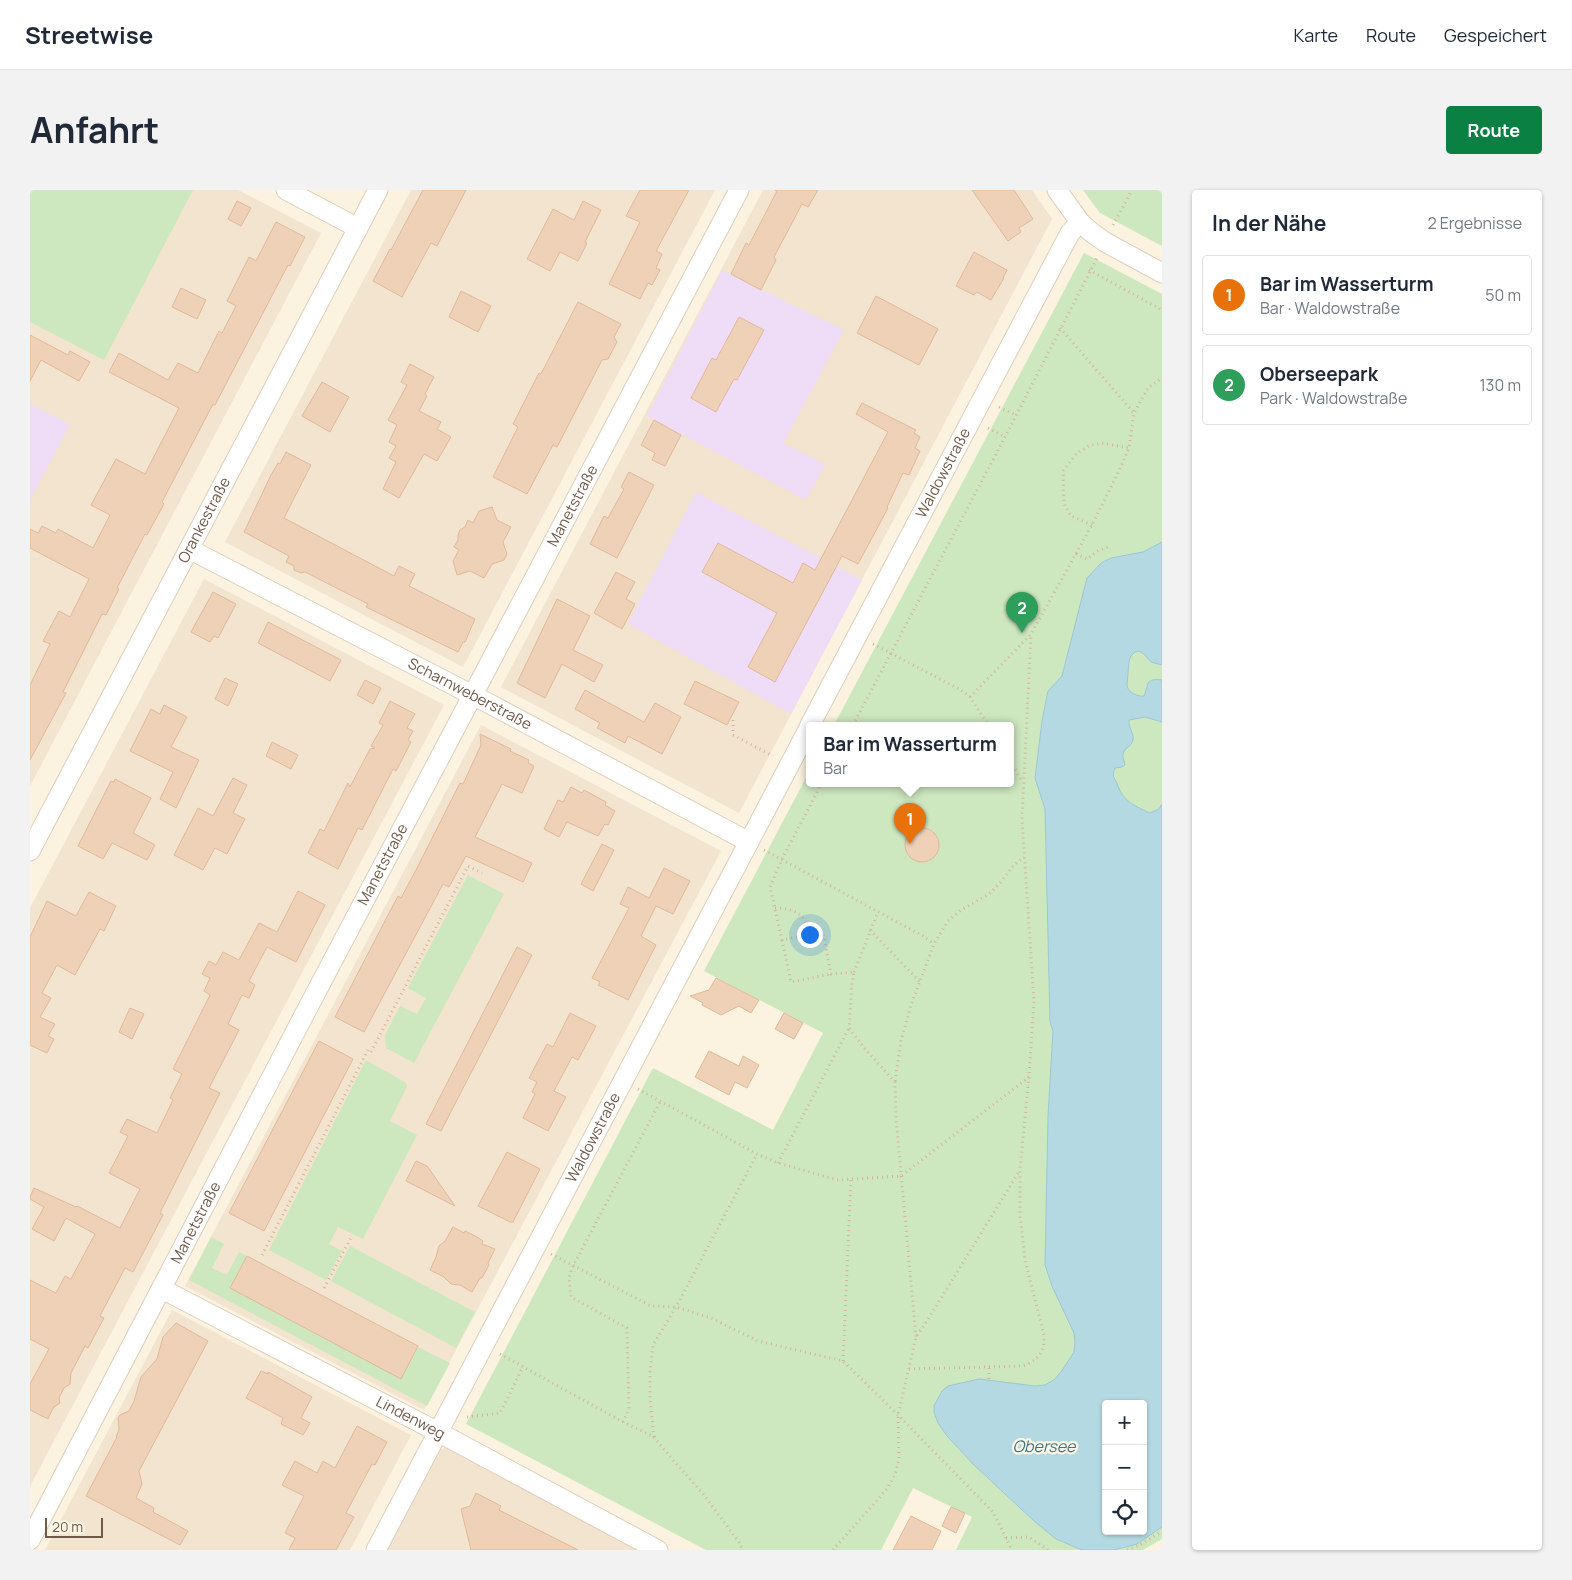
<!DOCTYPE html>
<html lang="de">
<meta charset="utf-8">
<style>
body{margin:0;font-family:Manrope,sans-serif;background:#f2f2f3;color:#1f2937}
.controls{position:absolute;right:15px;bottom:15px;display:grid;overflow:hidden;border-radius:5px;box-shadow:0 1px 4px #0004}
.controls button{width:45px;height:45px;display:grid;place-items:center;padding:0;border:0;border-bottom:1px solid #e0e1e3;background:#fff;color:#1f2937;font:25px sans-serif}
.scale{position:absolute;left:15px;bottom:12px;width:58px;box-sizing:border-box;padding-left:5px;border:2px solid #705948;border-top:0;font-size:14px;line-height:18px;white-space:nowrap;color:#705948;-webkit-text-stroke:4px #fef6e5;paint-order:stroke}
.you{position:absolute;left:779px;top:744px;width:18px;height:18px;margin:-12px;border:4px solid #fff;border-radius:50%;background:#1a73e8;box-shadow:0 0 0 8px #1a73e833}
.badge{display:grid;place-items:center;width:32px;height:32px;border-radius:50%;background:#0b8043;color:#fff;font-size:16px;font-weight:700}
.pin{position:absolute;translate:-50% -41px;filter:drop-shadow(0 1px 2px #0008)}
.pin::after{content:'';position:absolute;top:26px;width:18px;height:15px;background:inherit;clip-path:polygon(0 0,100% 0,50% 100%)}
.popup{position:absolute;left:776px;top:532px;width:208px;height:65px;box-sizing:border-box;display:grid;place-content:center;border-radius:5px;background:#fff;filter:drop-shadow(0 1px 4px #0005);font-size:16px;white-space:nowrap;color:#747a83}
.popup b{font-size:19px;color:#1f2937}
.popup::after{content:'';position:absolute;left:50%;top:100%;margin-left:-10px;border:10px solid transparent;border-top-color:#fff}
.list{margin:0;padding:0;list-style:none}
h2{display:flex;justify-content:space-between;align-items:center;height:65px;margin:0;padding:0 20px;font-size:21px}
h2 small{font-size:16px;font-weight:400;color:#747a83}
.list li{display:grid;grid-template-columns:32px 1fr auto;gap:15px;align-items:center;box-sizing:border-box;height:80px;margin:0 10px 10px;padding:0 10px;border:1px solid #e0e1e3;border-radius:5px}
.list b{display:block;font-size:19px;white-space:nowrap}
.list p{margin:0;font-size:16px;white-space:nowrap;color:#747a83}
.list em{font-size:16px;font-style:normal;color:#747a83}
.icon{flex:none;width:28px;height:28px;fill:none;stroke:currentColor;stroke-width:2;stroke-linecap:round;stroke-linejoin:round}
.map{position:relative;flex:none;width:1132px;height:1360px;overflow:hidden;border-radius:5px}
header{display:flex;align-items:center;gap:30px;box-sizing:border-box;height:70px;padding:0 25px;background:#fff;border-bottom:1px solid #e0e1e3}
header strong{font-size:24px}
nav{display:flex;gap:28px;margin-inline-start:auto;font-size:18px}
.intro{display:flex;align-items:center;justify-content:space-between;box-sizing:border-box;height:120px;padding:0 30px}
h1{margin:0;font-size:35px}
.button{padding:12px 22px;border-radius:5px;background:#0b8043;color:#fff;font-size:18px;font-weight:700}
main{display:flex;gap:30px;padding:0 30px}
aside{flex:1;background:#fff;border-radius:5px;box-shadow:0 1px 4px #0004}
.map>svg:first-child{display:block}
</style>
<header>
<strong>Streetwise</strong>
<nav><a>Karte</a><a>Route</a><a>Gespeichert</a></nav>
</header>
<div class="intro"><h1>Anfahrt</h1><a class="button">Route</a></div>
<main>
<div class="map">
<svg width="1132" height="1360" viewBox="0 0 1132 1360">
<rect width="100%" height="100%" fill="#fbf2df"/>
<g fill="#f2e4ce">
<polygon points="0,0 208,0 291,43 0,596"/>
<polygon points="381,0 685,0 433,477 195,352"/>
<polygon points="733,0 1002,0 1022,29 709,623 471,497"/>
<polygon points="174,389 414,515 0,1296 0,718"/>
<polygon points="451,535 691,661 394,1220 155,1096"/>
<polygon points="142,1120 381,1245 320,1360 15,1360"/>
<polygon points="417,1257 614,1360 357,1360 410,1260"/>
</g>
<g fill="#efdcf7">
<polygon points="692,80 814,140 753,253 795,274 776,310 617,226"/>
<polygon points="0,214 40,234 0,310"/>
<polygon points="666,302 832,390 761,524 598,434"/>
</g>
<g fill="#cde7bf" fill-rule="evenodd">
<polygon points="0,0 163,0 74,170 0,132"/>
<polygon points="1053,0 1132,0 1132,56 1070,23"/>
<path d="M1054 63 1132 104V1349L1113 1360H926L942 1327 883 1298 851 1360H676L436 1234 623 878 743 940 793 843 674 781 780 580V593H980V535H804ZM1076 1214H1113V1341H1076Z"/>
<polygon points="438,685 474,704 384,873 356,858 355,845 370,816 387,824 396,808 378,798"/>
<polygon points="336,870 376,893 377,897 360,931 387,945 333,1049 308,1037 299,1054 312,1061 296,1090 239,1060"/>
<polygon points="181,1047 194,1054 182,1078 197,1085 209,1062 217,1066 201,1098 371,1188 388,1157 420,1173 397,1216 159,1090"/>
<polygon points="320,1056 445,1122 426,1158 301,1091"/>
</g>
<path fill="#b5d9e3" stroke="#9cc8d4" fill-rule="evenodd" d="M1132 352V475L1121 472 1114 464 1109 461 1105 462 1101 466 1099 471 1097 496C1099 503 1108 507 1114 506 1119 494 1115 488 1132 490V532L1115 527 1099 530C1098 537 1104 543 1103 550 1102 557 1091 559 1093 567 1093 570 1095 572 1095 575L1092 577 1085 578C1081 587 1085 588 1088 596 1093 611 1106 617 1120 623L1129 619 1132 614V1337L1107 1354 1084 1360H1052L1026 1349 1004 1331 944 1275 917 1246 908 1233 904 1222V1216L912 1201 918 1196 949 1189 1005 1196 1015 1195 1024 1190 1031 1182 1044 1162 1045 1151 1044 1143 1022 1096 1015 1075 1018 926 1023 841 1020 832 1015 619 1005 588 1012 531 1018 501 1032 486 1057 388 1071 373 1081 368 1113 362ZM1076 1214H1113V1341H1076Z"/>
<g fill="#efd1b8" stroke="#e1b999">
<polygon points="393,0 436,0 407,56 401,53 372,107 343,91 360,59 361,60"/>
<polygon points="610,0 659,0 626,61 632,64 626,78 630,80 622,95 618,93 610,109 579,94 610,32 596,26"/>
<polygon points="745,0 788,0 778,17 772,14 744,67 746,70 731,100 701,84 716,53 719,55 747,1"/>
<polygon points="942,0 984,0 1003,29 989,38 991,42 978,51"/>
<polygon points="207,11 221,18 211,36 198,29"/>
<polygon points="553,11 571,20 555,52 557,53 548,71 530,62 520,81 497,69 523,19 544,30"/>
<polygon points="246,32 275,47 260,76 258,75 185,215 183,214 132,312 134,314 117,345 115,344 87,398 89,399 76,425 72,424 33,502 36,503 0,570 0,495 20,454 13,451 29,421 40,427 59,389 0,358 0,339 8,343 12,336 26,343 28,339 63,358 80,325 61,315 86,269 115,284 149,218 79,182 89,163 138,190 148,173 168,183 189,141 192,143 206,116 197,111 219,67 226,71"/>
<polygon points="944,62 977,80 973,88 974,88 961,110 947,102 944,105 926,96"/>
<polygon points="151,98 176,110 167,129 142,117"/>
<polygon points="431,101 461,116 448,142 419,127"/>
<polygon points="846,106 908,139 889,175 827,143"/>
<polygon points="548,112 591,134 584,147 587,152 578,169 572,170 527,257 523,255 497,304 463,287 488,237 483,234 509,183 511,184"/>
<polygon points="709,127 734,140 707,190 704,189 686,222 661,208 682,168 686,170"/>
<polygon points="0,145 38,165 40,161 60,172 49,191 11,170 0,191"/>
<polygon points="380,174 404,187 395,204 397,206 389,221 411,232 407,239 421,247 407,271 394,264 369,308 353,299 366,272 359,268 366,256 359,252 367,235 358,230 377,195 371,192"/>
<polygon points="292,192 319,207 300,242 272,226"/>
<polygon points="832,213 886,240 884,243 890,247 885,258 890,261 879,285 873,283 857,317 858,318 828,374 812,366 745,492 718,477 747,423 672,382 688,353 763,393 773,373 785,380 858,242 826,224"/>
<polygon points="624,230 651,245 635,276 622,270 625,263 611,255"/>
<polygon points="256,262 281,275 254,328 364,386 369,376 385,384 379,396 445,429 435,452 433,452 428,462 336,417 338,414 275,382 271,383 264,380 264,376 256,372 259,366 214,342 241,285 248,273 250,274"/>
<polygon points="599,282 624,295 587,368 560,354 574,326 578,328 594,299 591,297"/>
<polygon points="462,317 467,330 481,337 473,352 477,364 474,370 462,374 454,388 440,381 427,385 423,371 429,360 424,357 428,350 428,345 430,340 435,337 438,330 443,333 449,321"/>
<polygon points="586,382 605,392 596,409 605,414 592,439 564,423"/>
<polygon points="183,402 206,414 188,448 184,446 180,452 161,442"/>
<polygon points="527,409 560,426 543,460 573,475 564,492 532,474 515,508 487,493"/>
<polygon points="238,432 311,470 300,491 228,453"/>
<polygon points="195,488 208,494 198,516 185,509"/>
<polygon points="335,490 351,498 343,514 327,505"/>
<polygon points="665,491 709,512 697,535 654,514"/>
<polygon points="555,500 614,532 625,513 651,527 632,564 598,546 595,553 567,538 570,533 545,519"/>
<polygon points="360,511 385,524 377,538 383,541 378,550 381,552 366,581 363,579 332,640 328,638 308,679 278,663 290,639 294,641 318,593 320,597 340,559 345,558 341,556 353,535 349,533"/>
<polygon points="134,515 157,527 141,557 169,570 146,618 130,609 143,582 100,561 121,519 130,524"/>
<polygon points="450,544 481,559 480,561 499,570 498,573 504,576 492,603 472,594 445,647 502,673 493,692 436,666 419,697 413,694 334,842 305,827 368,706 371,708 386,680 430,593 433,594 451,555"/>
<polygon points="242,552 268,565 261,579 236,566"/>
<polygon points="203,588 217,595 203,623 215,629 197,664 185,658 173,680 144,665 168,618 183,626"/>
<polygon points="85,589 121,608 103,643 125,655 117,670 82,653 73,669 48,656 81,591 84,592"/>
<polygon points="541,597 552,603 554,600 576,612 575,615 585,621 578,635 575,634 568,646 537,632 529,647 514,639 528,610 533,612"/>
<circle cx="892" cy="655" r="17"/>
<polygon points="572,654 584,660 563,701 551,694"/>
<polygon points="634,678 660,691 643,724 626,716 611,746 626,755 598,810 568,795 570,792 562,788 599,718 590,714 598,697 619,708"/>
<polygon points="268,701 295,715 266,772 237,757 219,791 225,795 219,808 212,805 198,834 209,840 179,898 190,903 130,1023 133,1025 103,1082 95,1078 70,1126 74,1128 58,1158 55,1156 41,1183 40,1194 34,1198 29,1208 30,1213 23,1218 18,1229 0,1220 0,1194 19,1159 0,1149 0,1090 26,1103 35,1086 41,1089 65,1044 36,1028 24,1051 2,1039 14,1017 0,1009 0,1007 4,998 46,1017 47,1016 90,1038 110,999 79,983 98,946 90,942 97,929 127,943 143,910 140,908 152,884 143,879 180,805 174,801 180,788 172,784 179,771 186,775 193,762 209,770 229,733 247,742"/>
<polygon points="59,702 86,716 74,741 70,739 45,785 27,775 12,803 21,808 10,827 25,834 18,846 24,849 17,863 0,855 0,747 17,711 46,726"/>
<polygon points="487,757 502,765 411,941 396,934"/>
<polygon points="686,788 729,810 721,823 709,816 691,825 672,815 673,813 660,806 679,800"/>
<polygon points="100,818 114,824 102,849 89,842"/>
<polygon points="540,823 566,836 548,870 542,867 524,901 536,907 518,941 493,928 505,904 502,902 507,892 499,888 517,854 523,857"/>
<polygon points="754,823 773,833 764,849 745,839"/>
<polygon points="289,851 323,869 234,1041 199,1023"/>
<polygon points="679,861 709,876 713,866 729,875 717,898 705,892 699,905 665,887"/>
<polygon points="477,962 510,979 483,1032 480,1032 448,1016"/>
<polygon points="386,971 397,976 425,1016 376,991"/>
<polygon points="423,1037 434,1043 435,1041 447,1047 453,1051 452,1054 465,1059 458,1073 459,1075 452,1088 450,1088 442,1102 430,1095 421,1094 414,1087 400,1080 406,1067 409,1056 415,1051"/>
<polygon points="217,1066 388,1156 371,1189 200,1098"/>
<polygon points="146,1133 178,1151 109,1281 112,1294 106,1308 124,1318 123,1322 158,1341 150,1355 56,1306 87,1247 86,1247 89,1240 88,1228 90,1225 99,1221 104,1211 111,1187 127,1169 133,1147"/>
<polygon points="231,1181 238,1184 238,1182 282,1207 271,1228 280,1233 273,1245 251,1234 253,1228 216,1208"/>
<polygon points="327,1236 357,1252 345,1275 342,1274 316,1323 324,1327 306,1360 259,1360 265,1348 255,1343 274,1306 252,1295 265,1271 287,1283 293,1271 305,1278"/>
<polygon points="446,1303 471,1316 469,1320 548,1360 441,1360 431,1319 440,1316"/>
<polygon points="921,1317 935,1323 926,1343 912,1336"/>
<polygon points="881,1326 911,1341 902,1360 863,1360"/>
</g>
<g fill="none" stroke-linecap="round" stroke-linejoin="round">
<g stroke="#decebc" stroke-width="21">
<g id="minor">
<polyline points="256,0 328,38"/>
<polyline points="1027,0 1050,32 1061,42 1075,52 1132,83"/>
<path id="s1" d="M159 359 458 513 719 652"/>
<path id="s2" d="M780 535 1040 43 1050 32"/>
<path id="s3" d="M0 661 348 0"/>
<path id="s4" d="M132 1099 408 1242 628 1360"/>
<path id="s5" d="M0 1350C92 1176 182 1001 273 827 417 550 565 276 709 0"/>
<path id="s6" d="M346 1360 780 536"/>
</g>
</g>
<g stroke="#d3b59c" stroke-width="3" stroke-dasharray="1 4" stroke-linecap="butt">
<polyline points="1083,35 1102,0"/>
<polyline points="1059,80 1132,120"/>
<polyline points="1030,138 1104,223"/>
<polyline points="969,217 986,225"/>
<polyline points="958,238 975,247"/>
<polyline points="1062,335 1041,326 1034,314 1033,281 1046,264 1059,256 1071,253 1099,258"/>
<polyline points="1046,364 1057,369 1068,361 1078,357"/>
<polyline points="843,454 931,500 940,507 958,535"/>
<polyline points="940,507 1001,444 1062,335 1089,281 1099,258 1104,223 1118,198 1132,188"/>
<polyline points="703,530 703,545 743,566"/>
<polyline points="823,535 975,247 1067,68"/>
<polyline points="980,571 992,591"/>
<polyline points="792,593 752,669 740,697 752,750 793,742 801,784 824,782 822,793 819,838 835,859 865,892 866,928 886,1147"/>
<polyline points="734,660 893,746 904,754"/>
<path d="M745 718C764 718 777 725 780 744"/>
<polyline points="840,740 890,792"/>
<polyline points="752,750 761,792 801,784"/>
<polyline points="824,782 848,722"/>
<polyline points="341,862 438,676 452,683"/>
<polyline points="865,891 871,851 881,815 904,754 918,731 931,720 959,704 971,692 983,676 994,667"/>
<polyline points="608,899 727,964 748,973 808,990 871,986 999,887"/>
<polyline points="748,973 819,838"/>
<polyline points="521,1064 621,1116 646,1117 681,1128 728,1151 813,1171 868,1225 963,1322 982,1360"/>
<polyline points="232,1065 338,860"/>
<polyline points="294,1098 322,1046"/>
<polyline points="470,1164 593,1232 624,1247 643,1270 674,1305 709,1352 713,1360"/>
<polyline points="813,1171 821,989"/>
<path d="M879 1179 993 1176C1009 1170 1015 1161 1014 1145L995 1070 990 1024V979L999 886 1004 811 992 629 1001 444"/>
<polyline points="959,1189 959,1176"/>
<polyline points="437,1227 470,1223 493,1177"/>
<polyline points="593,1232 599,1219 597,1138 541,1107 539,1087 543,1076 631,910"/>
<polyline points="624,1247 620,1209 620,1182 623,1155 646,1117 727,964"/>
<polyline points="976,1348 999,1347 1018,1360"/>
<polyline points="803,1360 857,1299 865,1284 869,1269 868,1225 886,1147 897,1131 990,980"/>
<polyline points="1097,1360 1110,1355 1132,1341"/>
</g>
<use href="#minor" stroke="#fff" stroke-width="19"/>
</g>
<g text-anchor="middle" stroke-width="4.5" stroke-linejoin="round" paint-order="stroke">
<g font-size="15" fill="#705948" stroke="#fef6e5">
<text dy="5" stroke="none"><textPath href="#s2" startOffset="285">Waldowstraße</textPath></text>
<text dy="5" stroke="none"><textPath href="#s5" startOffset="1168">Manetstraße</textPath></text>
<text dy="5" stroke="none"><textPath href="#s3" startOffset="374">Orankestraße</textPath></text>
<text dy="5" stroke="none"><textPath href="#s1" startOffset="316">Scharnweberstraße</textPath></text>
<text dy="5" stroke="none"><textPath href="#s5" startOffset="762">Manetstraße</textPath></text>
<text dy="5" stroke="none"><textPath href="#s6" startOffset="466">Waldowstraße</textPath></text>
<text dy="5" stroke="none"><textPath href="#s5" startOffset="358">Manetstraße</textPath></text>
<text dy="5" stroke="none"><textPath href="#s4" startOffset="280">Lindenweg</textPath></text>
</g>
<g font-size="16" font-style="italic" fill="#437483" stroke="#fef6e5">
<text x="1014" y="1262">Obersee</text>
</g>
</g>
</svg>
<div class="controls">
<button>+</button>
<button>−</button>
<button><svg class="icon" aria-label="locate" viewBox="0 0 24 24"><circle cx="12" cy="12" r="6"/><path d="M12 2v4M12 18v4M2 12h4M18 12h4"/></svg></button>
</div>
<div class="scale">20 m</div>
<div class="you"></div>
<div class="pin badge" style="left:880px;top:654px;background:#e8710a">1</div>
<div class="popup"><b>Bar im Wasserturm</b>Bar</div>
<div class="pin badge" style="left:992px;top:443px;background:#2e9e5b">2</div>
</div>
<aside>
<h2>In der Nähe<small>2 Ergebnisse</small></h2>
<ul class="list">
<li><span class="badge" style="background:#e8710a">1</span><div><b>Bar im Wasserturm</b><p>Bar · Waldowstraße</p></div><em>50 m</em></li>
<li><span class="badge" style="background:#2e9e5b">2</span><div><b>Oberseepark</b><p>Park · Waldowstraße</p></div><em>130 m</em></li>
</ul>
</aside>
</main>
